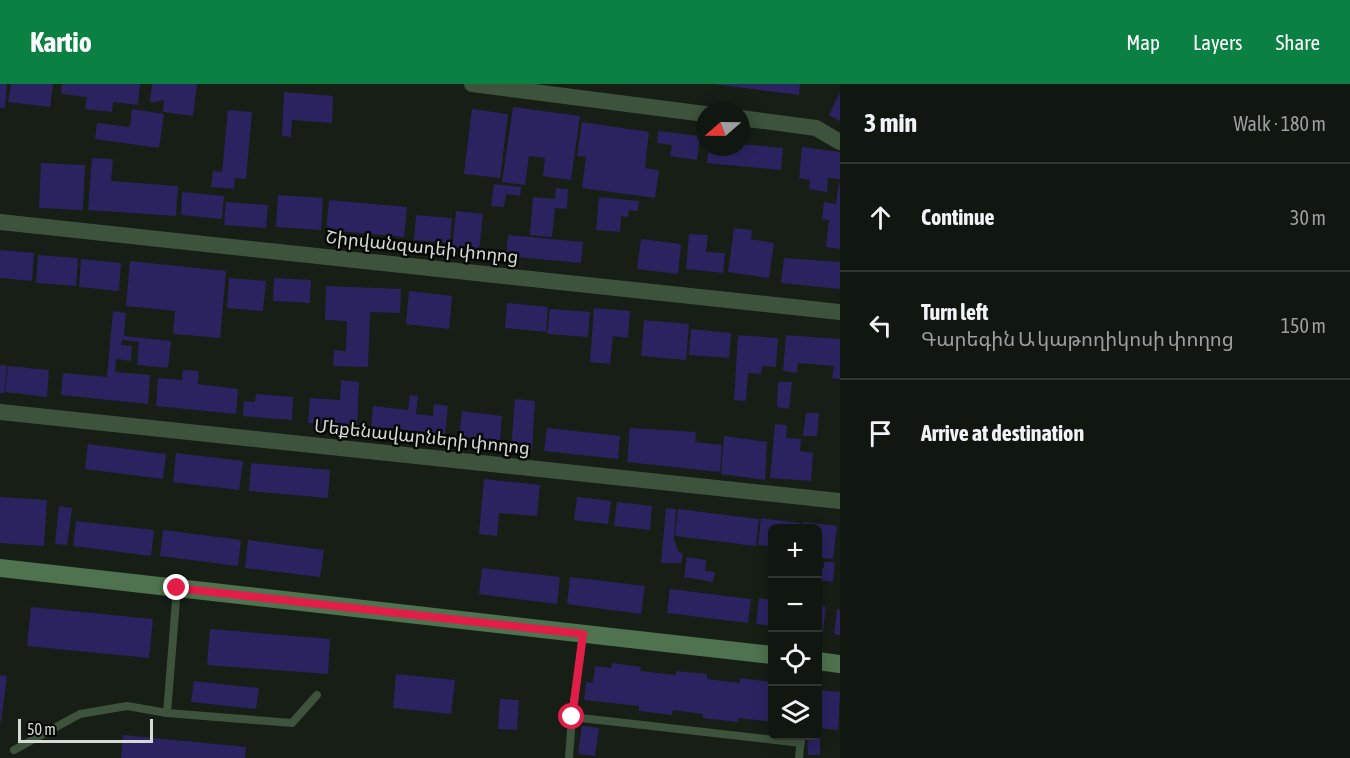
<!DOCTYPE html>
<meta charset="utf-8">
<style>
body{margin:0;font-family:"Asap Condensed","Noto Sans Armenian",sans-serif;background:#1e231e;color:#f1f3f6}
.controls{position:absolute;right:18px;bottom:18px;display:grid;overflow:hidden;border-radius:9px;box-shadow:0 3px 15px #0003}
.controls button{width:54px;height:54px;display:grid;place-items:center;padding:0;border:0;border-bottom:2px solid #303530;background:#101610;color:#f1f3f6;font:30px sans-serif}
.compass{position:absolute;left:696px;top:18px;width:54px;height:54px;border-radius:50%;background:#101610;box-shadow:0 3px 15px #0003;rotate:250deg}
.scale{position:absolute;left:18px;bottom:15px;width:135px;box-sizing:border-box;padding-left:6px;border:3px solid #d4dad4;border-top:0;font-size:16px;line-height:21px;white-space:nowrap;color:#d4dad4;-webkit-text-stroke:4px #050704;paint-order:stroke}
.stop{position:absolute;width:18px;height:18px;margin:-14px;border:4px solid #e11d48;border-radius:50%;background:#fff}
.stop.end{background:#e11d48;border-color:#fff;box-shadow:0 2px 6px #0008}
.list{margin:0;padding:0;list-style:none}
h2{display:flex;justify-content:space-between;align-items:center;height:78px;margin:0;padding:0 24px;font-size:26px}
h2 small{font-size:20px;font-weight:400;color:#9c9f9f}
.list li{display:grid;grid-template-columns:39px 1fr auto;gap:18px;align-items:center;box-sizing:border-box;height:108px;padding:0 24px;border-top:2px solid #303530}
.list b{display:block;font-size:22px;white-space:nowrap}
.list p{margin:0;font-size:20px;white-space:nowrap;color:#9c9f9f}
.list em{font-size:20px;font-style:normal;color:#9c9f9f}
.icon{flex:none;width:33px;height:33px;fill:none;stroke:currentColor;stroke-width:2;stroke-linecap:round;stroke-linejoin:round}
.map{position:relative;flex:none;width:840px;height:674px;overflow:hidden}
header{display:flex;align-items:center;gap:36px;box-sizing:border-box;height:84px;padding:0 30px;background:#0b8043;color:#fff}
header strong{font-size:28px}
nav{display:flex;gap:33px;margin-inline-start:auto;font-size:21px}
main{display:flex}
aside{flex:1;background:#101610}
.map>svg:first-child{display:block}
</style>
<header>
<strong>Kartio</strong>
<nav><a>Map</a><a>Layers</a><a>Share</a></nav>
</header>
<main>
<div class="map">
<svg width="840" height="674" viewBox="0 0 840 674">
<rect width="100%" height="100%" fill="#161e15"/>
<g fill="#2a2360">
<polygon points="0,0 7,0 5,24 0,24"/>
<polygon points="11,0 53,0 50,23 8,18"/>
<polygon points="62,0 140,0 138,21 113,18 112,28 85,25 87,13 61,10"/>
<polygon points="152,0 197,0 193,32 163,28 164,16 150,19"/>
<polygon points="713,0 800,0 799,11"/>
<polygon points="284,8 333,12 332,39 292,36 291,53 282,52"/>
<polygon points="840,8 840,37 829,31"/>
<polygon points="513,23 580,32 571,96 543,92 545,74 529,72 525,101 502,98"/>
<polygon points="132,25 164,30 159,64 95,55 97,39 130,43"/>
<polygon points="472,25 508,30 500,94 464,90"/>
<polygon points="228,26 252,28 246,95 235,94 234,105 211,103 213,87 222,88"/>
<polygon points="582,38 649,48 645,84 659,86 655,114 582,104 586,73 577,72"/>
<polygon points="658,47 700,52 697,76 670,72 672,61 657,59"/>
<polygon points="741,60 783,64 781,86 707,79 709,63 741,63"/>
<polygon points="802,63 840,68 840,95 828,94 827,108 809,105 810,96 799,94"/>
<polygon points="92,74 113,75 111,97 178,102 176,132 88,126"/>
<polygon points="41,79 85,81 83,126 39,124"/>
<polygon points="839,99 840,99 840,165 826,163 829,136 822,135 824,118 836,120"/>
<polygon points="494,100 521,103 520,112 506,110 504,123 491,122"/>
<polygon points="556,104 568,105 567,125 555,124 552,153 530,151 533,113 555,115"/>
<polygon points="182,108 224,112 222,135 181,131"/>
<polygon points="278,111 323,114 321,146 276,143"/>
<polygon points="599,113 639,117 638,127 629,126 628,133 621,132 620,148 596,146"/>
<polygon points="329,116 407,123 404,153 326,146"/>
<polygon points="226,118 268,121 266,144 224,141"/>
<polygon points="456,127 483,130 479,167 452,164"/>
<polygon points="416,131 452,134 450,159 414,156"/>
<polygon points="734,144 752,146 751,155 774,159 769,194 728,188"/>
<polygon points="689,150 708,151 706,168 725,169 723,189 686,185"/>
<polygon points="508,151 583,158 581,179 506,172"/>
<polygon points="641,155 681,160 678,190 637,185"/>
<polygon points="0,166 34,169 32,197 0,194"/>
<polygon points="38,171 78,174 76,202 36,199"/>
<polygon points="784,174 840,178 840,205 781,199"/>
<polygon points="81,175 121,179 119,207 79,203"/>
<polygon points="130,177 226,187 220,254 173,250 175,227 126,222"/>
<polygon points="229,194 266,197 263,227 227,224"/>
<polygon points="274,194 311,196 310,219 273,217"/>
<polygon points="326,202 401,205 400,229 370,228 368,283 333,282 334,266 346,267 347,237 325,236"/>
<polygon points="409,207 452,212 449,245 406,240"/>
<polygon points="507,219 548,223 546,248 505,244"/>
<polygon points="594,224 630,227 628,254 613,252 610,280 590,278"/>
<polygon points="550,225 590,228 588,253 547,250"/>
<polygon points="113,227 126,229 124,252 171,257 168,284 137,281 139,258 122,256 121,261 132,262 131,277 116,275 115,288 150,291 148,320 61,311 63,289 107,293"/>
<polygon points="644,236 689,240 686,276 641,272"/>
<polygon points="691,245 731,249 729,274 689,271"/>
<polygon points="738,251 778,254 776,283 762,282 761,290 748,289 746,317 734,316"/>
<polygon points="786,251 840,255 840,295 832,294 834,282 798,279 797,289 783,287"/>
<polygon points="0,281 7,282 4,309 0,309"/>
<polygon points="8,282 49,286 47,313 5,308"/>
<polygon points="183,286 199,287 198,300 238,305 236,330 156,322 158,294 182,296"/>
<polygon points="341,296 359,298 357,342 308,339 310,314 340,316"/>
<polygon points="778,298 792,298 789,325 777,323"/>
<polygon points="256,310 293,313 292,336 243,332 244,317 255,318"/>
<polygon points="410,311 418,312 416,330 433,332 434,320 448,322 445,351 371,343 373,322 408,326"/>
<polygon points="515,315 535,317 532,366 511,365"/>
<polygon points="462,327 502,332 500,357 459,353"/>
<polygon points="806,329 819,329 817,352 803,352"/>
<polygon points="775,340 787,341 786,354 801,355 800,367 813,369 811,397 770,394"/>
<polygon points="547,344 620,352 618,375 544,367"/>
<polygon points="630,344 696,348 695,358 722,361 720,388 627,378"/>
<polygon points="724,352 767,358 765,396 721,390"/>
<polygon points="88,360 166,370 163,395 85,385"/>
<polygon points="176,369 243,377 239,406 173,398"/>
<polygon points="251,379 330,386 328,414 249,407"/>
<polygon points="484,395 540,401 537,432 499,429 497,452 479,450"/>
<polygon points="0,413 47,416 44,462 0,459"/>
<polygon points="577,413 611,417 608,440 574,436"/>
<polygon points="617,418 652,422 650,446 614,442"/>
<polygon points="59,422 72,424 67,461 55,460"/>
<polygon points="666,424 676,425 674,455 678,467 683,470 681,479 661,479"/>
<polygon points="678,425 759,435 756,462 675,452"/>
<polygon points="761,434 800,439 800,444 772,444 772,463 758,461"/>
<polygon points="76,437 154,446 151,472 73,462"/>
<polygon points="803,438 837,442 833,475 818,473 818,444 802,444"/>
<polygon points="163,446 241,456 238,482 160,472"/>
<polygon points="248,456 324,466 320,493 245,484"/>
<polygon points="687,473 706,476 705,487 715,488 713,498 684,493"/>
<polygon points="824,478 835,478 833,498 818,496 818,483 824,484"/>
<polygon points="482,484 560,493 557,520 479,510"/>
<polygon points="570,493 645,502 641,530 567,520"/>
<polygon points="670,505 751,515 748,539 667,529"/>
<polygon points="759,514 772,516 772,542 756,540"/>
<polygon points="818,522 826,523 823,548 818,547"/>
<polygon points="31,523 153,535 149,574 27,562"/>
<polygon points="837,525 840,526 840,551 834,550"/>
<polygon points="210,545 330,555 328,590 207,581"/>
<polygon points="612,579 641,583 640,587 676,591 676,587 707,590 707,595 740,599 740,594 772,598 772,638 738,634 738,638 703,634 703,630 673,626 672,631 639,627 639,622 584,616 586,598 593,599 595,582 611,584"/>
<polygon points="396,590 455,596 451,630 393,624"/>
<polygon points="0,591 7,592 1,638 0,637"/>
<polygon points="194,597 259,604 256,625 191,618"/>
<polygon points="818,606 840,608 838,646 818,644"/>
<polygon points="500,615 519,616 517,646 498,645"/>
<polygon points="582,642 599,644 595,672 578,670"/>
<polygon points="123,651 246,663 245,674 121,674"/>
<polygon points="820,651 820,671 808,671 807,652"/>
</g>
<g fill="none" stroke-linecap="round" stroke-linejoin="round">
<g stroke="#3d533c" stroke-width="8">
<polyline points="177,504 167,629 292,639 317,611"/>
<polyline points="583,550 572,633 801,659"/>
<polyline points="14,666 80,630 127,622 167,629"/>
<polyline points="569,674 572,633"/>
<polyline points="799,674 801,652"/>
</g>
<g stroke="#3d533c" stroke-width="16">
<polyline points="472,0 705,30"/>
<polyline points="741,34 816,44 840,58"/>
<polyline points="0,138 840,228"/>
<polyline points="0,328 840,417"/>
</g>
<g stroke="#4f734e" stroke-width="18">
<polyline points="0,484 772,571"/>
<polyline points="818,577 840,580"/>
</g>
</g>
<g fill="none" stroke-linecap="round" stroke-linejoin="round">
<polyline stroke="#e11d48" stroke-width="8" points="177,504 583,550 572,633"/>
</g>
<g text-anchor="middle" stroke-width="5" stroke-linejoin="round" paint-order="stroke">
<g font-size="18" fill="#d4dad4" stroke="#050704">
<text transform="translate(422 163) rotate(6)" y="6">Շիրվանզադեի փողոց</text>
<text transform="translate(422 353) rotate(6)" y="6">Մեքենավարների փողոց</text>
</g>
</g>
</svg>
<div class="controls">
<button>+</button>
<button>−</button>
<button><svg class="icon" aria-label="locate" viewBox="0 0 24 24"><circle cx="12" cy="12" r="6"/><path d="M12 2v4M12 18v4M2 12h4M18 12h4"/></svg></button>
<button><svg class="icon" aria-label="layers" viewBox="0 0 24 24"><path d="M12 4l9 5-9 5-9-5zM3 14l9 5 9-5"/></svg></button>
</div>
<svg class="compass" viewBox="-18 -18 36 36"><path d="M0-13l5 13h-10z" fill="#e53935"/><path d="M0 13l5-13h-10z" fill="#9c9f9f"/></svg>
<div class="scale">50 m</div>
<div class="stop" style="left:572px;top:633px"></div>
<div class="stop end" style="left:177px;top:504px"></div>
</div>
<aside>
<h2>3 min<small>Walk · 180 m</small></h2>
<ul class="list">
<li><svg class="icon" aria-label="ahead" viewBox="0 0 24 24"><path d="M12 20V5M6 11l6-6 6 6"/></svg><div><b>Continue</b></div><em>30 m</em></li>
<li><svg class="icon" aria-label="left" viewBox="0 0 24 24"><path d="M17 20v-9H6M10 6l-5 5 5 5"/></svg><div><b>Turn left</b><p>Գարեգին Ա կաթողիկոսի փողոց</p></div><em>150 m</em></li>
<li><svg class="icon" aria-label="arrive" viewBox="0 0 24 24"><path d="M6 21V4h12l-3 4 3 4H6"/></svg><div><b>Arrive at destination</b></div></li>
</ul>
</aside>
</main>
